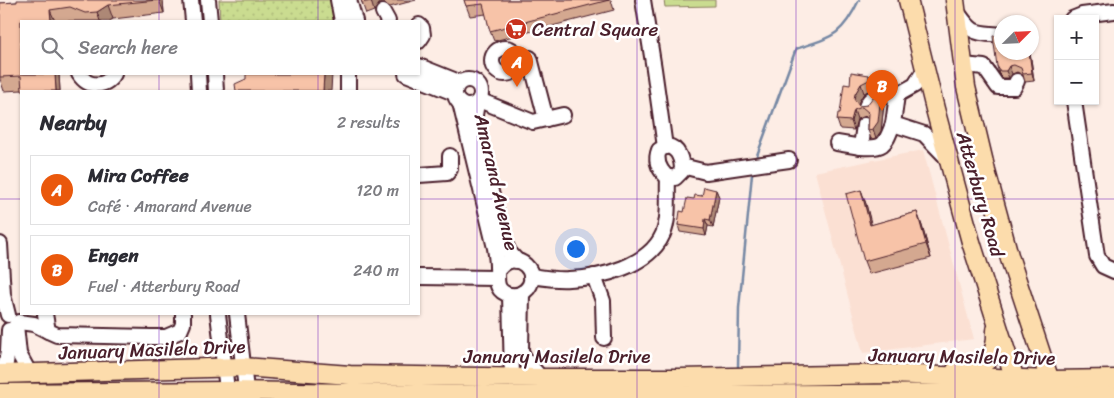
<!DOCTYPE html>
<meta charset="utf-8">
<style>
body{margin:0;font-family:Sriracha,sans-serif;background:#f2f2f3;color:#2b2b33}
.controls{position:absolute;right:15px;top:15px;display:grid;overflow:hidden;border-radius:0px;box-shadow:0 1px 4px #0004}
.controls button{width:45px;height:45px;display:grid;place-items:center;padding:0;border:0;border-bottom:1px solid #e1e1e2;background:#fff;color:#2b2b33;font:25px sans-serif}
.compass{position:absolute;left:994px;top:15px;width:45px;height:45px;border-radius:50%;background:#fff;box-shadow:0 1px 4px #0004;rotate:66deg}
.you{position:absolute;left:575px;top:248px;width:18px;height:18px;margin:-12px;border:4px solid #fff;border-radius:50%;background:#1a73e8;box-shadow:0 0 0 8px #1a73e833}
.badge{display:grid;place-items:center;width:32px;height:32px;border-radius:50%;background:#ea580c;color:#fff;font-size:16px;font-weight:700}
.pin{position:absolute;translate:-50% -41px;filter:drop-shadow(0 1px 2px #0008)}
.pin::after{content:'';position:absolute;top:26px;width:18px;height:15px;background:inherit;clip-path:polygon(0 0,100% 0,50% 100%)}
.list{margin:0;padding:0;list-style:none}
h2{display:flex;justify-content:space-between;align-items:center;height:65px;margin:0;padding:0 20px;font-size:21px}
h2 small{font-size:16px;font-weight:400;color:#7c7c81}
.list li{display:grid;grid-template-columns:32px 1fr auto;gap:15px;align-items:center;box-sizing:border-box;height:70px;margin:0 10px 10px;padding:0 10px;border:1px solid #e1e1e2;border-radius:0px}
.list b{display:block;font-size:19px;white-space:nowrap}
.list p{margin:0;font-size:16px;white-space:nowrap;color:#7c7c81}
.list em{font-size:16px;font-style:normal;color:#7c7c81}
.icon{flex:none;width:28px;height:28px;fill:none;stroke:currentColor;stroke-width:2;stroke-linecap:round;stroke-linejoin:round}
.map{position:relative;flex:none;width:1114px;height:398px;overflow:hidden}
.search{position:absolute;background:#fff;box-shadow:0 1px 4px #0004;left:20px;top:20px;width:400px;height:55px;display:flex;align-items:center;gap:12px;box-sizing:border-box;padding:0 18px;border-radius:0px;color:#7c7c81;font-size:19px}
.panel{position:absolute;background:#fff;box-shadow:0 1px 4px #0004;left:20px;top:90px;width:400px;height:225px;border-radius:0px}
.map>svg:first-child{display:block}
</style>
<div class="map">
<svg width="1114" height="398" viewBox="0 0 1114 398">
<defs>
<pattern id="park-dots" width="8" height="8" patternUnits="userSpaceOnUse" patternTransform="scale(1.25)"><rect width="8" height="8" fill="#cadc90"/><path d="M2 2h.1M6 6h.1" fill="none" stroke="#afbc7c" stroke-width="1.8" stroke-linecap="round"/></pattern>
</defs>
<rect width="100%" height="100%" fill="#fdede5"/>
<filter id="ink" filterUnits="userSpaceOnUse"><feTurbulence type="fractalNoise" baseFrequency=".02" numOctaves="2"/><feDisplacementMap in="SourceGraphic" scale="10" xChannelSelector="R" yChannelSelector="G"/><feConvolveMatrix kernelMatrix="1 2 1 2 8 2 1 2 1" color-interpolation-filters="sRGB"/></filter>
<g filter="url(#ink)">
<polygon fill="#fbe0d3" points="923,150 974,339 863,353 815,172"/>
<polygon fill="#cadc90" stroke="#8a7e5e" points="664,0 715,0 715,6 665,7"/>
<polygon fill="url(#park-dots)" stroke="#8a7e5e" points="219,0 332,0 335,21 220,21"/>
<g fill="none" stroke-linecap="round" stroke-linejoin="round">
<g stroke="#7688a4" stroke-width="2.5">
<path d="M756 158 796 49C832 37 842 36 859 0"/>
<polyline points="738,367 739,308 752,174"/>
</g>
<g stroke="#4a1f2b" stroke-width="18">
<g id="minor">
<polyline points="191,0 193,21"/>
<polyline points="208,0 210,21"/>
<polyline points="338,0 342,21"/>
<polyline points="349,0 355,21"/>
<polyline points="643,0 654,69 665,147"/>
<polyline points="383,12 388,21"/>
<path d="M958 13C974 36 975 32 1002 35"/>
<polyline points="1072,19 1082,15 1114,11"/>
<polyline points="419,25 422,28 423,35 419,41"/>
<circle cx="505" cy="61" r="13"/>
<polyline points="530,58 546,119"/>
<polyline points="963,65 984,67 998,87 1014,87 1017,81"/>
<polyline points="419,66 459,82"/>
<polyline points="925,69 915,85 897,95 893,124 924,134 948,159"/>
<path d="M79 74C88 88 105 88 114 74"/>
<polyline points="198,74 199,91"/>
<polyline points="215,74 216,91"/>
<polyline points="348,74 348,91"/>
<polyline points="406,74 454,93"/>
<circle cx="468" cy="93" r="13"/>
<polyline points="479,100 533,122 563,115"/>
<polyline points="1074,101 1097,256 1103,266 1114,271"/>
<path d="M460 103 495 248C496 254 497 260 497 267 498 278 493 291 510 295 515 296 521 294 525 291 544 275 516 245 498 270"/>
<polyline points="477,103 475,115 475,129 503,239 509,252 517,261"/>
<path d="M866 107C870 93 885 96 897 95"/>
<polyline points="837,143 861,147 864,125"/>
<path d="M667 146C679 148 682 160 682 171L675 178 666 176C659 169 655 160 659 150Z"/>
<path d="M861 147C885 149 885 144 893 124"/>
<polyline points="682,166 706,172 789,160"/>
<polyline points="419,175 447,173 450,169 450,156"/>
<polyline points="0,244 3,295 8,315"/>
<path d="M531 276C544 278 556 280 569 279 601 278 649 266 663 234 670 218 667 195 668 177"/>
<polyline points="594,276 603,301 604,338"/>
<polyline points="419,277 496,278"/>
<polyline points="522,293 521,351 526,361 541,378"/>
<polyline points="510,295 512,376"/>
<polyline points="45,314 48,331 57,335 151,337 166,337 180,331 183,324 183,314"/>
<polyline points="218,314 228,398"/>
<polyline points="237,314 247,398"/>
<polyline points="19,322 34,324 48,331"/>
<polyline points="16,325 19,354 30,374"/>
<polyline points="4,374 8,351 9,330"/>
</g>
</g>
<g stroke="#4a1f2b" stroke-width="21">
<g id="major">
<polyline points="908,0 935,109 971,242 1018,389"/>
<polyline points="955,0 966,87 986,171 1010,259 1053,390"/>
<path d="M956 370C985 368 997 360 996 330"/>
<polyline points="0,374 243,367 350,375 541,378 681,378 888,374 1050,380 1114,379"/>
<polyline points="0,393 227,391 548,396 986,393 1114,396"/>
</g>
</g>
<use href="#minor" stroke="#fff" stroke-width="14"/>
<use href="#major" stroke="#fcdcac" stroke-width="18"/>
</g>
<g fill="#d4a890" stroke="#4a1f2b">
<polygon points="163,0 164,13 113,19 109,21 21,21 21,74 59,74 60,91 22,90 4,91 0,79 0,3 17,2"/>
<polygon points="361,0 416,0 390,7 384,3 379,4 374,11 366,14"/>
<polygon points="464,0 611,0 614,10 494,41 490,31 486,14 470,16"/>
<polygon points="1002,52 1030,52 1034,81 1025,82 1023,75 1017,72 1012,74 1009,78 1003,78 999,74 997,66"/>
<polygon points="869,75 873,84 872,89 864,93 858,105 859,106 884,104 881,131 876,138 871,139 868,130 868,119 866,116 857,119 854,130 840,129 837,120 840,113 850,85"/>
<polygon points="716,190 719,197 713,227 708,226 706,236 680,232 678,225 684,212 694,199"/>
<polygon points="861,190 866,204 871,225 917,212 922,226 931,258 869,274 864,261"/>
</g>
<g fill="#ad8876" stroke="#4a1f2b">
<polygon points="159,0 163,0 164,13"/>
<polygon points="371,0 378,0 379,4 374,11 371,1"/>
<polygon points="108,5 113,19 109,21 100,21 97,12"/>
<polygon points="50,10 55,21 51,21"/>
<polygon points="1029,52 1030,52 1034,81 1032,73"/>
<polygon points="1009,66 1012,74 1009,78 1006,71"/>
<polygon points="55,74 59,74 60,91 56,91"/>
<polygon points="324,74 332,74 331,91 323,91"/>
<polygon points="869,75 873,84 872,89 869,80"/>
<polygon points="861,84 864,93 858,103 857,108 854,99 855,94"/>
<polygon points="881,95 884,104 881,131 876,138 873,129"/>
<polygon points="854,110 857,119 854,130 851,121"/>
<polygon points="716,190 719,197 713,227 710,220"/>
<polygon points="861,190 866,204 875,238 870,225"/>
<polygon points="917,212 922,226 931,258 926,244"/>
<polygon points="705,219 708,226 706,236 704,229"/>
</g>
<g fill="#f7c3a8" stroke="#4a1f2b">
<polygon points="17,0 157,0 108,5 97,12 85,13 70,7 50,10 51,21 21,21 21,74 55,74 56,91 22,91 21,76 0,77 0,3 17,2"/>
<polygon points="361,0 371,0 371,1 362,3"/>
<polygon points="464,0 609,0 490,31 483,4 466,6"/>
<polygon points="1002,35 1002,52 1029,52 1032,73 1023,74 1021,68 1014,65 1009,66 1006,71 1000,71 997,66 993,36"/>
<polygon points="851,72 869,75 869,80 861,84 855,94 854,99 859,106 867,105 873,97 881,95 878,122 873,129 868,130 869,113 862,107 854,110 851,121 837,120 838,113 840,113 844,84 850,85"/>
<polygon points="246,74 324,74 323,91 236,91 235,84 246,79"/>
<polygon points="704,187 716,190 710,220 705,219 704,229 678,225 680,211 684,212 687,198 694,199 695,195 702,196"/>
<polygon points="861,190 870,225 917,212 926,244 864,261 846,194"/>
</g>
</g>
<path fill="none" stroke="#7b2cbf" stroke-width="1" stroke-opacity="0.55" d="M159 0V21M318 0V21M477 0V398M637 0V398M796 0V398M955 0V398M159 74V91M318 74V91M0 199H21M419 199H1114M159 314V398M318 314V398"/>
<defs>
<g id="supermarket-disc" transform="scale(1.125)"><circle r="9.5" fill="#c8321e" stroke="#fff"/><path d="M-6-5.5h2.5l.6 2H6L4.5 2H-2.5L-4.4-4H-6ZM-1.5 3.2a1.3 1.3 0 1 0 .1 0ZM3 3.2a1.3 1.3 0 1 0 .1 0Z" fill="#fff"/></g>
</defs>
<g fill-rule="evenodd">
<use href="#supermarket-disc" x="516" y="29"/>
</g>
<g text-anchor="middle" stroke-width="5" stroke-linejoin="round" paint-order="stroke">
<g font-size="19" fill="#4a1f2b" stroke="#fff" text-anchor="start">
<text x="532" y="36">Central Square</text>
</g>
<g font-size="19" fill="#4a1f2b" stroke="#fff">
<text transform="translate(497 182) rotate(77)" y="7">Amarand Avenue</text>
<text transform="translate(981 194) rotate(74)" y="7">Atterbury Road</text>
<text transform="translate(152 349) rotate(-2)" y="7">January Masilela Drive</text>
<text x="557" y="363">January Masilela Drive</text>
<text transform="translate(962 356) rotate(1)" y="7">January Masilela Drive</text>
</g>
</g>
</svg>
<div class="controls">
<button>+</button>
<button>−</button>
</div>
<svg class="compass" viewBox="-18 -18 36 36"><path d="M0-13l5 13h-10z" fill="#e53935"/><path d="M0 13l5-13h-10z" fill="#7c7c81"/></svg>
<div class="you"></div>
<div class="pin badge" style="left:517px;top:87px">A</div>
<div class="pin badge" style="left:882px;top:111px">B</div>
<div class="search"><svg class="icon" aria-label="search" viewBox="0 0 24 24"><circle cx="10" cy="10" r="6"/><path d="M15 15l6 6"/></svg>Search here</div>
<section class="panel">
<h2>Nearby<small>2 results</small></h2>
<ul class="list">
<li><span class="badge">A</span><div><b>Mira Coffee</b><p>Café · Amarand Avenue</p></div><em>120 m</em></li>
<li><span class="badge">B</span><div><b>Engen</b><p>Fuel · Atterbury Road</p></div><em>240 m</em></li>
</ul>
</section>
</div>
